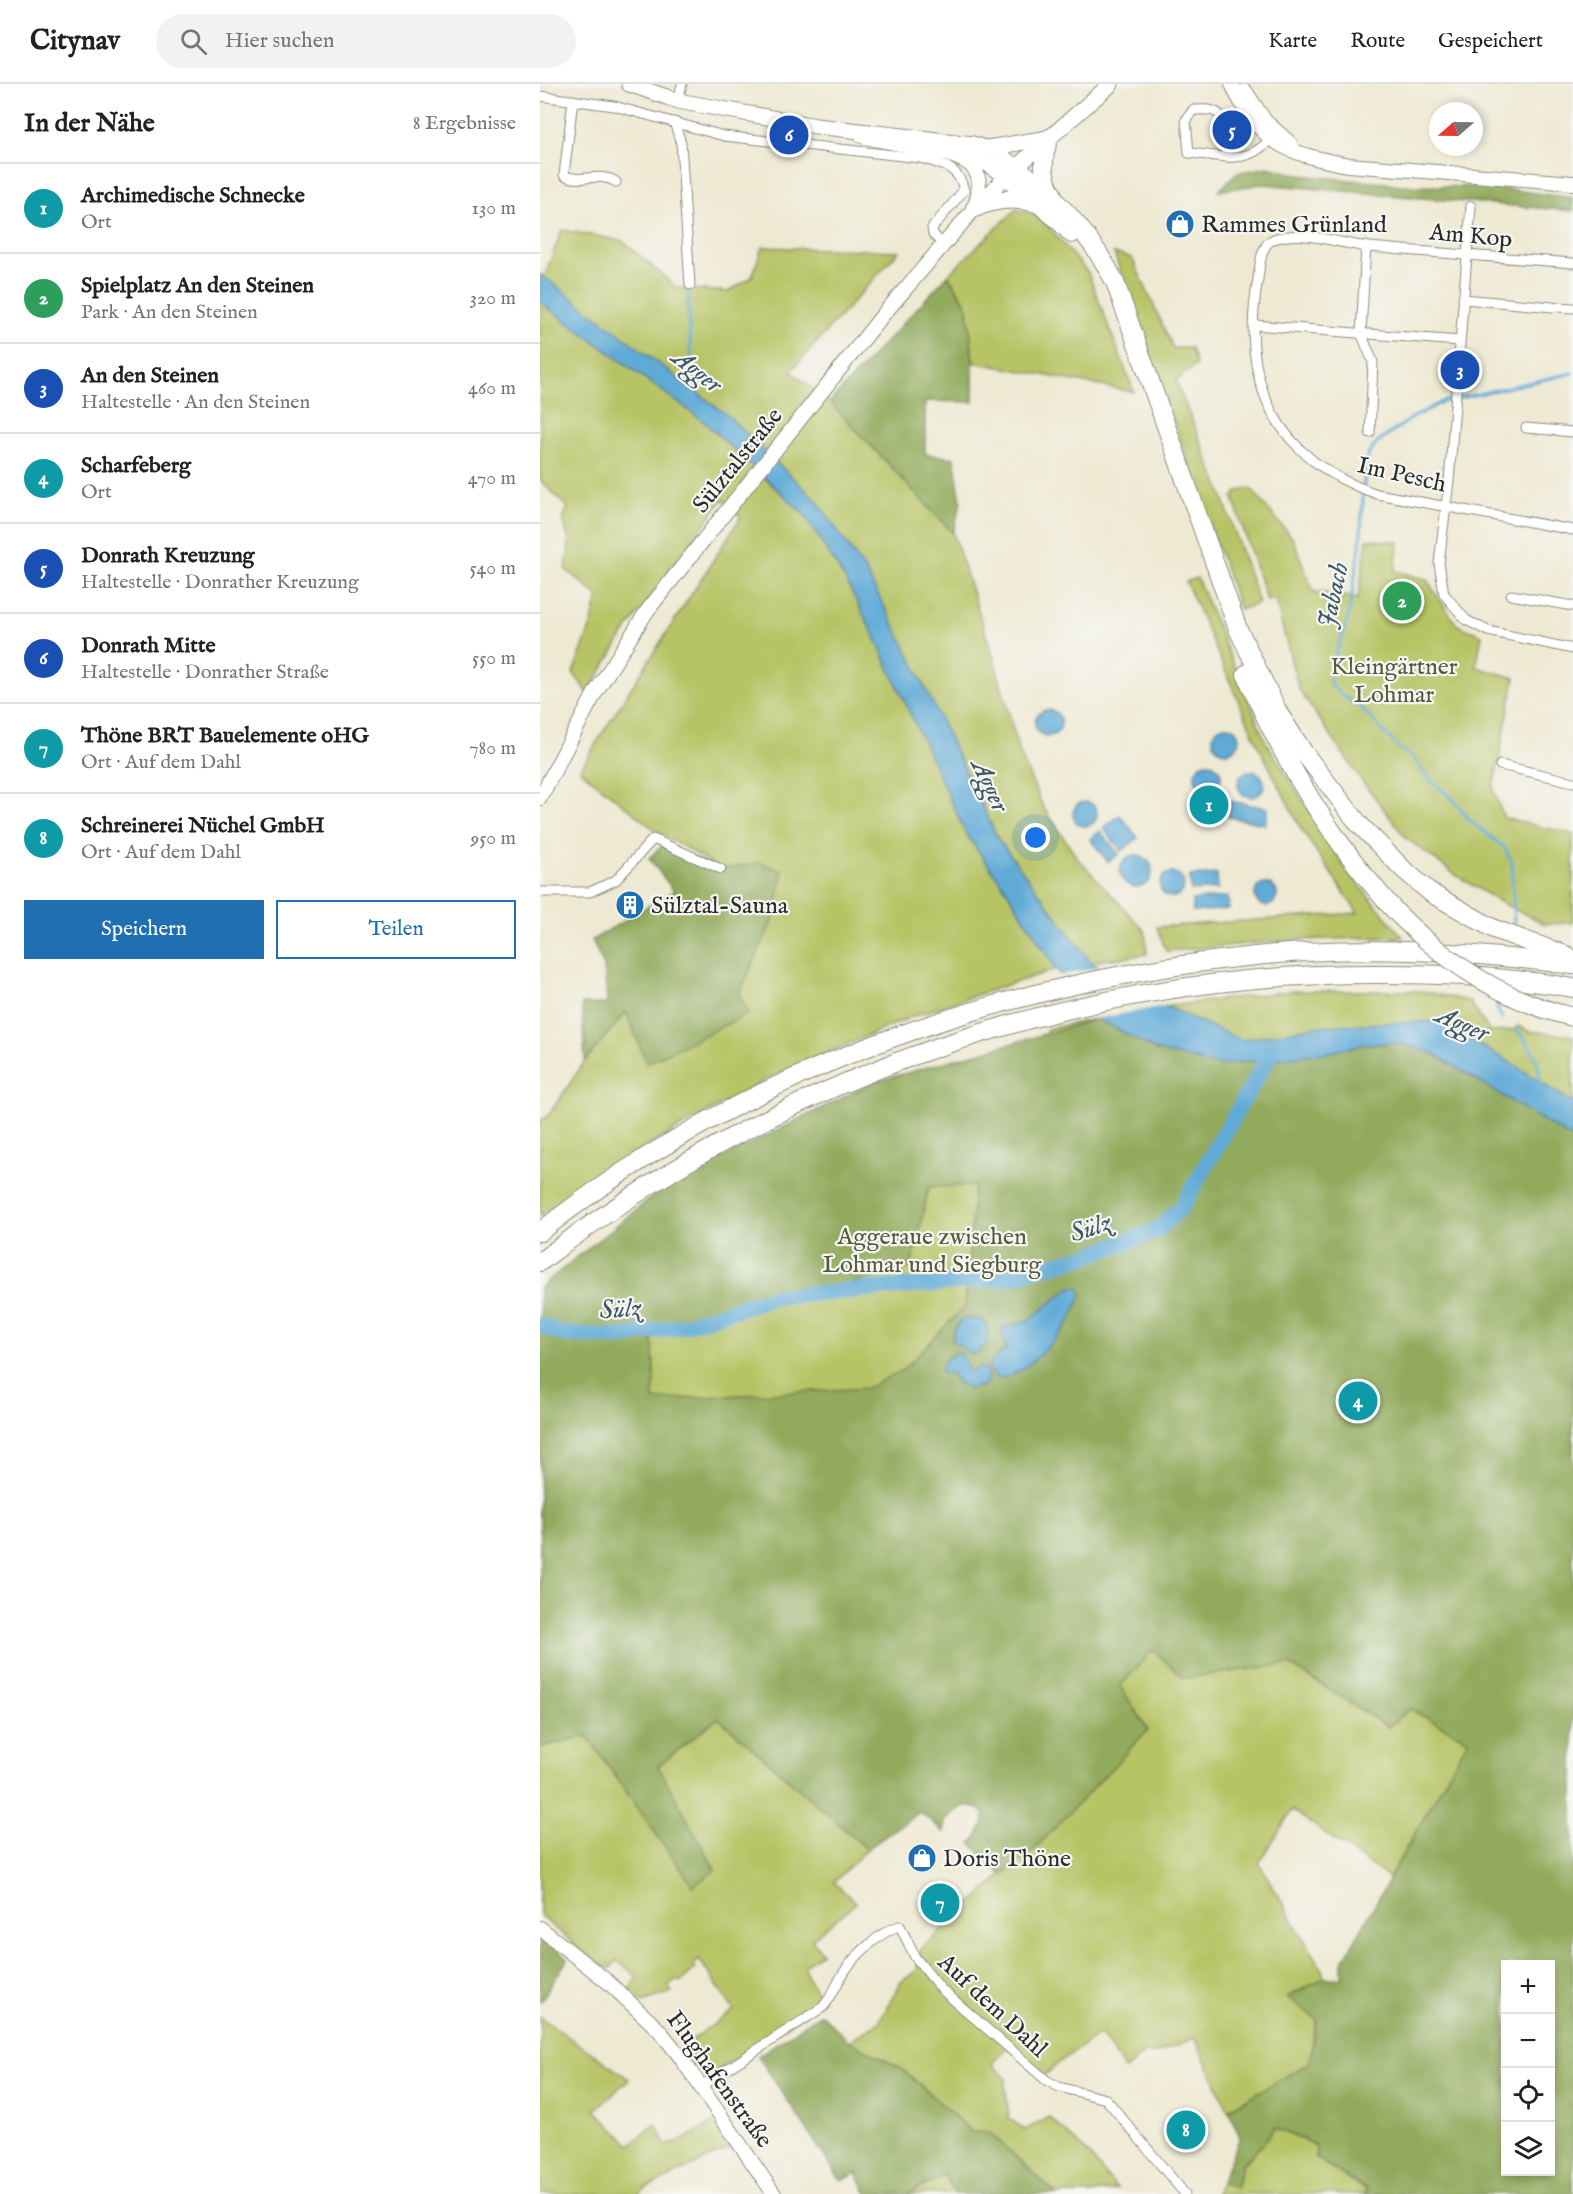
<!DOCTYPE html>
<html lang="de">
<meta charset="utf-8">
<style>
body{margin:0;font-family:"IM FELL English",serif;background:#f2f2f2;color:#222}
.controls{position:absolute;right:18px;bottom:18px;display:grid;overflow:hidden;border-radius:0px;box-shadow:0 3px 9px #0003}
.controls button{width:54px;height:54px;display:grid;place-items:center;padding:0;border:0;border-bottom:2px solid #e0e0e0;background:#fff;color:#222;font:30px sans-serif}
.compass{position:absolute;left:889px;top:18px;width:54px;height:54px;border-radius:50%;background:#fff;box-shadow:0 3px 9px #0003;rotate:250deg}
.you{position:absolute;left:496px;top:754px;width:21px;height:21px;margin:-15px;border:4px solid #fff;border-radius:50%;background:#1a73e8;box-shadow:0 0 0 9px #1a73e833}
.badge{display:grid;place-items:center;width:39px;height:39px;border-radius:50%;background:#1f6fb2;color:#fff;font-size:20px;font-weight:700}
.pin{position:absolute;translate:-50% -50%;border:3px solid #fff;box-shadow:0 2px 6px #0006}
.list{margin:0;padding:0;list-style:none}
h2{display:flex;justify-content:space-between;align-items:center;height:78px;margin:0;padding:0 24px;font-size:26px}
h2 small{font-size:20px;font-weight:400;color:#767676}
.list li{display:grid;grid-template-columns:39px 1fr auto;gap:18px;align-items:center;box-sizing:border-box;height:90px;padding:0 24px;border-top:2px solid #e0e0e0}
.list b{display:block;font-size:22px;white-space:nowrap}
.list p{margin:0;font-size:20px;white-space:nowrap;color:#767676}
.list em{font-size:20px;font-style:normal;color:#767676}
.actions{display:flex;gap:12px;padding:18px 24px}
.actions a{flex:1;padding:14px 0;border:2px solid #1f6fb2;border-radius:0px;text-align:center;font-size:21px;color:#1f6fb2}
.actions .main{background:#1f6fb2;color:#fff}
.icon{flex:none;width:33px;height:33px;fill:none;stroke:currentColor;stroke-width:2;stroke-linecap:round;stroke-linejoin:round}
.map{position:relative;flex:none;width:1033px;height:2110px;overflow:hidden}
header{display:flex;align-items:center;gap:36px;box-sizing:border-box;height:84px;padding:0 30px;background:#fff;border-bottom:2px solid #e0e0e0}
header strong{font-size:28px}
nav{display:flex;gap:33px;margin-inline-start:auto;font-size:21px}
.search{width:420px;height:54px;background:#f2f2f2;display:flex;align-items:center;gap:15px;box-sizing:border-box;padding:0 21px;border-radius:33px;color:#767676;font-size:22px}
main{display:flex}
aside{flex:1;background:#fff}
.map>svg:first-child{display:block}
</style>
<header>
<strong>Citynav</strong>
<div class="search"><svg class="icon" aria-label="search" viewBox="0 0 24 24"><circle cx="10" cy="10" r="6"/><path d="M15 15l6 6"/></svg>Hier suchen</div>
<nav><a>Karte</a><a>Route</a><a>Gespeichert</a></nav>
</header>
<main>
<aside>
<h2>In der Nähe<small>8 Ergebnisse</small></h2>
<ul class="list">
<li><span class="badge" style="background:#0f9aa8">1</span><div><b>Archimedische Schnecke</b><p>Ort</p></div><em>130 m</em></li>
<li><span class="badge" style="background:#2e9e5b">2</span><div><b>Spielplatz An den Steinen</b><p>Park · An den Steinen</p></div><em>320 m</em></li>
<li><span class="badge" style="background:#1a4fb4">3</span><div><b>An den Steinen</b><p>Haltestelle · An den Steinen</p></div><em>460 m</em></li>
<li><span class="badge" style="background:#0f9aa8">4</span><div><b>Scharfeberg</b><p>Ort</p></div><em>470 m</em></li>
<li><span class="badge" style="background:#1a4fb4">5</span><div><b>Donrath Kreuzung</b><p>Haltestelle · Donrather Kreuzung</p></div><em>540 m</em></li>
<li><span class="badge" style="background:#1a4fb4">6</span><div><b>Donrath Mitte</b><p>Haltestelle · Donrather Straße</p></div><em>550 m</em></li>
<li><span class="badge" style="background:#0f9aa8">7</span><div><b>Thöne BRT Bauelemente oHG</b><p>Ort · Auf dem Dahl</p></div><em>780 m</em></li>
<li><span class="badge" style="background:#0f9aa8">8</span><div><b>Schreinerei Nüchel GmbH</b><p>Ort · Auf dem Dahl</p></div><em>950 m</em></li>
</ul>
<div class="actions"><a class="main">Speichern</a><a>Teilen</a></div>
</aside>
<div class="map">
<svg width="1033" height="2110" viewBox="0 0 1033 2110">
<rect width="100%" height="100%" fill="#f6f6f2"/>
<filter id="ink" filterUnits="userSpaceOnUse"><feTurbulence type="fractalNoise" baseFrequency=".0167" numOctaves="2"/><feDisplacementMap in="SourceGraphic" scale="12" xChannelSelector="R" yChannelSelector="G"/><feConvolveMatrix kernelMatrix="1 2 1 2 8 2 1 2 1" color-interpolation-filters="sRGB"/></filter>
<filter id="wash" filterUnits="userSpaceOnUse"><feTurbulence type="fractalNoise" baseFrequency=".008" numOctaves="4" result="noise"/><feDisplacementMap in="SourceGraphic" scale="24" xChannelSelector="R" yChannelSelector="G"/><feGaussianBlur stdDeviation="1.35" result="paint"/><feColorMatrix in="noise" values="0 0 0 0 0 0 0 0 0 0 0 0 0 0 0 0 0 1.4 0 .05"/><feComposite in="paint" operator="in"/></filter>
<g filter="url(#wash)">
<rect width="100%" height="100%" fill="#eee9d2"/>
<g fill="#b7c466" stroke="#717848" stroke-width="1.5">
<polygon points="476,125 499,132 548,189 594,308 433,278 428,223 408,191"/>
<polygon points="22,146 83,157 137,204 188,208 212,193 222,163 359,167 251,287 290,318 413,449 455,578 479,667 503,723 538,775 605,847 607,870 551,878 458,755 363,558 277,417 187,331 4,193"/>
<polygon points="574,169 592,174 633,264 651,264 656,281 636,297 681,408 719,519 700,526"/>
<polygon points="0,218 162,336 264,430 305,495 334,551 426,750 467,807 516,885 376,931 231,993 54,1092 0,1132 0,1036 8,1032 45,977 86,928 199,910 234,833 181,785 115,746 40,686 63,648 201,433 183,415 87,545 48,609 33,589 51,542 58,512 26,486 29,458 23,434 28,424 0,396"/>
<polygon points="707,404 712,406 753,455 773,507 818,515 827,455 859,458 855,487 886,495 917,541 942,551 936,583 975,594 953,705 964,734 1033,750 1033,839 1005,840 964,820 917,792 866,754 822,697 759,606 735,515 727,517 693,414 697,408"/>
<polygon points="657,494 726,658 807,787 863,853 754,856 626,867 617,843 818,829 761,745 718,661 646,498"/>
<polygon points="751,907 882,907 929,917 950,948 972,946 979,942 988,947 1033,952 1033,1111 455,1313 114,1316 0,1215 506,952 507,945 597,926"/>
<polygon points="613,1565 644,1594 749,1580 848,1643 870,1624 929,1656 849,1794 752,1726 719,1779 782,1886 784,1894 748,1913 777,1936 769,1979 688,2026 655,1954 612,1971 610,1968 603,1970 585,1986 561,1949 521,1977 505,1991 467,1963 452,1980 467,1995 465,1998 469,2034 485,2046 509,2033 546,2067 577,2105 550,2110 516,2110 450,2049 432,2048 361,1984 309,1957 339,1938 361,1898 377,1886 379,1867 462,1791 495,1765 580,1602"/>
<path d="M178 1634 327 1765 294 1798 316 1819 272 1855 282 1869 265 1881C266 1894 274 1904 283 1915L276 1923 170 1991 155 1982 142 1963 194 1926 159 1875 155 1878V1885L140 1898 137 1895 128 1902 132 1908 102 1918 89 1905 98 1893 76 1876 70 1885 63 1883 0 1832V1663L47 1652 153 1802 174 1786 118 1682Z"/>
<polygon points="0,1933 89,1995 55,2026 90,2061 116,2040 126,2062 147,2054 173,2038 191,2064 104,2105 98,2110 0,2110"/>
<polygon points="735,2044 776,2062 776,2074 828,2107 824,2110 676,2110 681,2098 696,2104 702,2081 723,2060"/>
<polygon points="404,2091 416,2110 368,2110"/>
</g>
<g fill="#91aa5b" stroke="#5e6a43" stroke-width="1.5" fill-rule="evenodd">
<polygon points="728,83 759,91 875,102 951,103 1033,114 1033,127 722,100 679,107 696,89"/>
<polygon points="408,191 428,223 433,278 433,318 385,317 385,370 414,374 421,418 413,449 290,318"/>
<polygon points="123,761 181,785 220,779 243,787 234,833 199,910 208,930 107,979 86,928 45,977 42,920 67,920 64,882 52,856 134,807 109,774"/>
<path d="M558 935 617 967 786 969 825 960 859 959 893 969 1033 1055V2110H824L827 2106 776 2074V2061L735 2044 723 2060 702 2080 696 2104 681 2098 700 2053 688 2026 769 1979 777 1936 747 1913 784 1894H802V1879L928 1656 870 1625 848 1643 749 1580 643 1594 613 1566 580 1602 608 1646 495 1765 462 1791 431 1760C439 1750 445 1742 444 1729 428 1714 417 1725 405 1737L404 1748 380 1728 327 1765 178 1634 118 1682 175 1786 153 1802 47 1652 0 1663V1203L127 1101 334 998ZM434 1102 425 1222 363 1286 327 1304 114 1316V1285L112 1251 222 1224 371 1183 389 1103ZM530 1204 456 1294 450 1279 467 1265 462 1248 463 1244 488 1237ZM426 1235 447 1241C446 1257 450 1265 432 1270L413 1256V1248ZM966 1880H1011V2088H966Z"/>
<polygon points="0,1852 28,1875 0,1918"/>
<polygon points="281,1930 309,1957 361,1984 432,2048 450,2049 516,2110 416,2110 404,2091 368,2110 327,2110 317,2089 301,2097 218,1972"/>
</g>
<g fill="#5faad7" stroke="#456a81" stroke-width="1.5">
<polygon points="0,190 187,331 277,417 325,486 363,558 458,755 551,878 625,922 702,956 778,942 898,937 973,980 1033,1019 1033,1055 893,969 859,959 825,960 786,969 677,981 617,967 558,935 516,885 467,807 426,750 334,551 305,495 264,430 162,336 0,218"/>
<circle cx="508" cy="639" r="13"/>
<circle cx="686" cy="655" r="13"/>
<circle cx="668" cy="692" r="13"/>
<circle cx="711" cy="700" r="13"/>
<polygon points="690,717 728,724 725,740 688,733"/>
<circle cx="545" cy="730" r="12"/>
<polygon points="580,731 598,754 582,767 563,744"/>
<polygon points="560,747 579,770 568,778 550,755"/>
<circle cx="596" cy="787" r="16"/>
<circle cx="632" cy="801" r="12"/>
<polygon points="677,790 678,805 651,807 650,792"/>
<circle cx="726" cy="811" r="11"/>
<polygon points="688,813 689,825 653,828 652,816"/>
<path d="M539 1203 542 1210C537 1219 534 1231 528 1239 514 1258 481 1296 456 1294L449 1284 450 1279 467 1265 462 1248 463 1244 488 1237 530 1204Z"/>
<path d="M426 1235H441L447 1241C446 1257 450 1265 432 1270L413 1257V1248L420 1237Z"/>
<path d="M416 1269 422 1270 428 1286 433 1287 440 1283 446 1285 448 1293 445 1301 429 1305 418 1299 411 1289 404 1290 401 1286C402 1279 410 1271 416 1269Z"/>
</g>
<polygon fill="#eee9d2" points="564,882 627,919 630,921 554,935 517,892"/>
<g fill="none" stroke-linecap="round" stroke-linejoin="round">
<g stroke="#5faad7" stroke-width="3">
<polyline points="147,200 152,289 150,307"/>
<polyline points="974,841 972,779 964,763 930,737 915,717 886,692 873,673 861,666 819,622 801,611 790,600 790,587 808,533 820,463 825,383 829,369 838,358 872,334 902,318 1033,289"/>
<polyline points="959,914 957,925 962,934"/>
<path d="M976 945C990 960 1003 979 999 1001"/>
</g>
<polyline stroke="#5faad7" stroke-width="16" points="0,1241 23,1250 80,1253 143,1242 235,1213 465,1194 546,1172 616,1147 641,1124 734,963"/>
</g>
</g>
<g filter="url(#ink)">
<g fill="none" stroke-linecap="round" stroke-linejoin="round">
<g stroke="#8c8a7e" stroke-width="11">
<g id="street">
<path d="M0 12 74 22 184 52 380 74C400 80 418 81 424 106L392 144 393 150 403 161"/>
<path d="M33 16 24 91C39 100 61 87 76 98"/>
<polyline points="138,17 142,0"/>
<polyline points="134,38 141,59 150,201"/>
<path d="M686 72C686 58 690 32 673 27 667 25 659 26 653 26L646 36 649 69C687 72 708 83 735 50"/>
<polyline points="931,122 909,397 899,479 904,510 926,536 948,547 1033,565"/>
<polyline points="826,162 821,249 833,278 830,349"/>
<path d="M1033 179C965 174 897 169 829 163 798 160 764 145 734 155 720 160 720 183 718 195 699 299 736 376 837 410L1033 446"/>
<polyline points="923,215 1013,223"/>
<polyline points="1019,223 1033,224"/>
<polyline points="714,241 919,257"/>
<polyline points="986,344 1033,348"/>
<polyline points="971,511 1033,522"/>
<polyline points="960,681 1033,698"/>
<polyline points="0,808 50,808 76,796 113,755 181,785"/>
<path d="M161 2002 283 1923C292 1913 296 1901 303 1890 312 1874 342 1846 360 1842L375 1873 401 1905 506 1996 519 2003 566 2015 645 2110"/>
</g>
</g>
<g stroke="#8c8a7e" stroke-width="16">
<g id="secondary">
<path d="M692 0C718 59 747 70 809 81L1033 99"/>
<polyline points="705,7 725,37 751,60"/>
<path d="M322 52C347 60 421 65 435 86 442 97 438 111 435 122"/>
<polyline points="0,714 55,609 107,527 342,232 435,124 466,92"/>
<polyline points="0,1844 68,1898 119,1946 139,1971 234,2110"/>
</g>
</g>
<g stroke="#8c8a7e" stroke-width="17">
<g id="primary">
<polyline points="89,0 138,17 276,42 433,60 456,68 476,83"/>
<polyline points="400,62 441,76 466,92 571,0"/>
<polyline points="447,64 509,54"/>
</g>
</g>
<g stroke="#8c8a7e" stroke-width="20">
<g id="highway">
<path d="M509 54C502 74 501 91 513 111"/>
<path d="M476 83C518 115 551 151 575 198L698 545 739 630 764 669 819 740 863 785 891 809 954 845 1028 872"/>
<polyline points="466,92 518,136 532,150"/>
<path d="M435 124C455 114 475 113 497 119"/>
<path d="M706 590C743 677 792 758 856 828"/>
<path d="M0 1148C207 984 465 896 725 871 828 861 931 868 1033 881"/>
<path d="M0 1178C242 991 540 887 846 890 908 890 972 893 1033 904"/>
</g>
</g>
<use href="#street" stroke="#fff" stroke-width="9"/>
<use href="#secondary" stroke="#fff" stroke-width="14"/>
<use href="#primary" stroke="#fff" stroke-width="15"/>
<use href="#highway" stroke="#fff" stroke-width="18"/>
<g stroke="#8c8a7e" stroke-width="20" stroke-linecap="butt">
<path id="highway-bridge" d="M856 828C905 878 964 917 1033 933"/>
</g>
<use href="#highway-bridge" stroke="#fff" stroke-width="18"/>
</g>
</g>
<defs>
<g id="shop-disc" transform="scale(1.5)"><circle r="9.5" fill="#1f6fb2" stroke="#f6f6f2"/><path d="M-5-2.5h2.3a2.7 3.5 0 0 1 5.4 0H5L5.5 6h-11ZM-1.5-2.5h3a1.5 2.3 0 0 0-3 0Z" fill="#fff"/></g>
<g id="building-disc" transform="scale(1.5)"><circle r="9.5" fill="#1f6fb2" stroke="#f6f6f2"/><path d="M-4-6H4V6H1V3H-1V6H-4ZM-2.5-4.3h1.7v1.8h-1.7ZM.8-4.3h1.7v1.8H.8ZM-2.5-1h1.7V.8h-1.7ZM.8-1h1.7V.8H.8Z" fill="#fff"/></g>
</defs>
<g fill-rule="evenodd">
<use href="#shop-disc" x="640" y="140"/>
<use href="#building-disc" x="90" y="821"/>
<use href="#shop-disc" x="382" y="1774"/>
</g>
<g text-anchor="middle" stroke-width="4.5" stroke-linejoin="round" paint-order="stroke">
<g font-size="24" fill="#2b2b2b" stroke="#f6f6f2" text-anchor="start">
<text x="661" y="148">Rammes Grünland</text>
<text x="111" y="829">Sülztal-Sauna</text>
<text x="403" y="1782">Doris Thöne</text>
</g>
<g font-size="24" fill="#2b2b2b" stroke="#f6f6f2">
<text transform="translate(931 151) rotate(5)" y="8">Am Kop</text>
<text transform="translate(197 376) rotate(-51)" y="8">Sülztalstraße</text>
<text transform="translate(862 390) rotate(13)" y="8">Im Pesch</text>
<text transform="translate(453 1921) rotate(43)" y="8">Auf dem Dahl</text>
<text transform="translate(180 1995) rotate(54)" y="8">Flughafenstraße</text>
</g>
<g font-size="24" fill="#55593d" stroke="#f6f6f2">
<text x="854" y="590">Kleingärtner<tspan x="854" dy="28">Lohmar</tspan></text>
<text x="392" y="1160">Aggeraue zwischen<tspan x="392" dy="28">Lohmar und Siegburg</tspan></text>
</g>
<g font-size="26" font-style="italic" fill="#3d5767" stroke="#f6f6f2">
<text transform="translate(158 286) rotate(38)" y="9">Agger</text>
<text transform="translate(792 511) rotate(-78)" y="9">Jabach</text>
<text transform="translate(451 701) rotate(65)" y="9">Agger</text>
<text transform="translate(923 939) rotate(23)" y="9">Agger</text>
<text transform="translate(550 1143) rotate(-18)" y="9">Sülz</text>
<text transform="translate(80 1224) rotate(-4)" y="9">Sülz</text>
</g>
</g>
</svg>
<div class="controls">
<button>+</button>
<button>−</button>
<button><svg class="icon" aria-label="locate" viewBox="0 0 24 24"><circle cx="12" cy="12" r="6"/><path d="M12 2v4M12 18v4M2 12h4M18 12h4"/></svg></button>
<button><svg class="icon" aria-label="layers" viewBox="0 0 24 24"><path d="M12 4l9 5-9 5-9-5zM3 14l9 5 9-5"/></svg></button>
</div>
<svg class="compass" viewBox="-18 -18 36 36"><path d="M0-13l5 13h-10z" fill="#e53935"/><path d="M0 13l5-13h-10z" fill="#767676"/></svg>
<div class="you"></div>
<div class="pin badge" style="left:669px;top:721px;background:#0f9aa8">1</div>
<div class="pin badge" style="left:862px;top:517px;background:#2e9e5b">2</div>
<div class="pin badge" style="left:920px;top:286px;background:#1a4fb4">3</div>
<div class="pin badge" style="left:818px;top:1317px;background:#0f9aa8">4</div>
<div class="pin badge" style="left:692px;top:46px;background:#1a4fb4">5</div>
<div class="pin badge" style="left:249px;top:51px;background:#1a4fb4">6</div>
<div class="pin badge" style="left:400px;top:1819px;background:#0f9aa8">7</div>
<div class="pin badge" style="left:646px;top:2046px;background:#0f9aa8">8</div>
</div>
</main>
